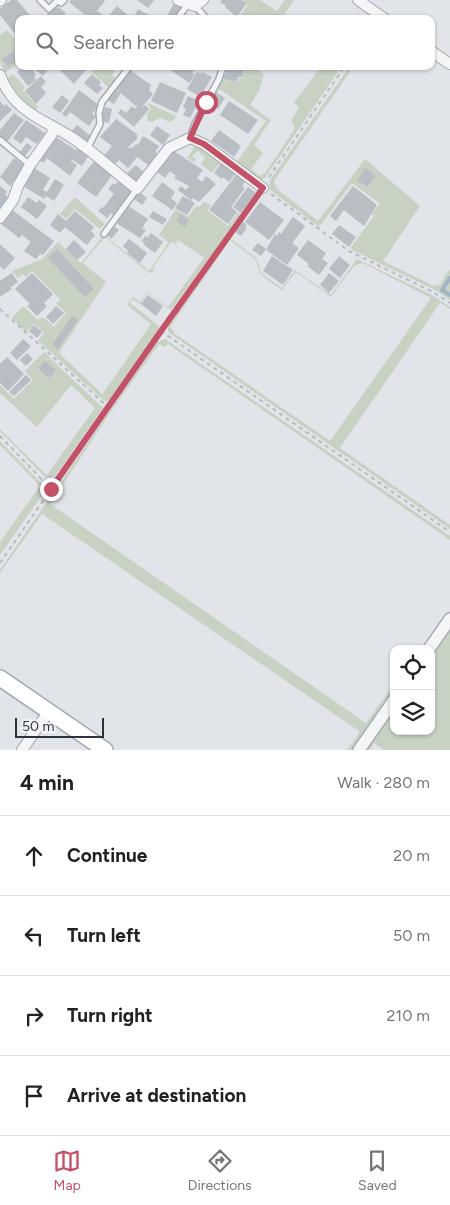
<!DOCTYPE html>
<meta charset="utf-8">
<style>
body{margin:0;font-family:Figtree,sans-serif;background:#f2f2f2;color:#222}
.controls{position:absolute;right:15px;bottom:15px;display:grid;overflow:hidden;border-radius:10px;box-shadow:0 1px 4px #0004}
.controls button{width:45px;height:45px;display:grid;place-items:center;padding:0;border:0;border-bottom:1px solid #e0e0e0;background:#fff;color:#222;font:25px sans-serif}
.scale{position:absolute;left:15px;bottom:12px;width:89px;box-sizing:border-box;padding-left:5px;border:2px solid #2b333f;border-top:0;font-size:14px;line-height:18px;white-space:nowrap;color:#2b333f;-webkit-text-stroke:4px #f1f3f6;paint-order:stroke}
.stop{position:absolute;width:15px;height:15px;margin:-11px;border:4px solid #c35168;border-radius:50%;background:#fff}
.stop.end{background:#c35168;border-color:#fff;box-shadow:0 1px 5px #0008}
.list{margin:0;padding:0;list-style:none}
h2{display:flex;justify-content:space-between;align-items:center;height:65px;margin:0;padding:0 20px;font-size:21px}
h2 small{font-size:16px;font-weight:400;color:#767676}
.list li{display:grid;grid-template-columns:32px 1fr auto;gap:15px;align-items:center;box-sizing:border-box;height:80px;padding:0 20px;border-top:1px solid #e0e0e0}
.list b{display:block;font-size:19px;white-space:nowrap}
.list em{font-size:16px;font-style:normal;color:#767676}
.icon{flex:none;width:28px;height:28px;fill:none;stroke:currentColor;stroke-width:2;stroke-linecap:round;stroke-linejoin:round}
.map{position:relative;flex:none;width:450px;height:750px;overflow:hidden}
.search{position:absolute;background:#fff;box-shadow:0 1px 4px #0004;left:15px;right:15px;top:15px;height:55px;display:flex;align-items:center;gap:12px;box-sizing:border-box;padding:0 18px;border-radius:10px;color:#767676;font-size:19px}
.sheet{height:385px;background:#fff}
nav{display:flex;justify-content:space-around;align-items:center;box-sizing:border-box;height:70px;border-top:1px solid #e0e0e0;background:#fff;font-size:14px;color:#767676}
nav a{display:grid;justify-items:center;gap:2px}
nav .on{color:#c35168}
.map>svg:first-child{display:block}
</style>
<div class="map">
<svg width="450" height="750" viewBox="0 0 450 750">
<rect width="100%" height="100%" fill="#e1e4e9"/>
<g fill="#c8d2c3" fill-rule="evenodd">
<polygon points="243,0 260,0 277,11 285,0 294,0 284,15 284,19 238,19 248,4"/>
<polygon points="7,30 16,40 19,39 19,64 5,73 0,61 0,35"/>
<polygon points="95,66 110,66 115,71 112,75 117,80 110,89 91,71"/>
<path d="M245 66H259V70L264 74 259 91 250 105 271 120 254 145 263 153 251 169 260 176 266 172 295 128 291 120 299 108 294 102C303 90 313 79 321 66H342L265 178 260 180 236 163 266 121 218 88 222 80 238 82 239 78H243Z"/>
<polygon points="350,66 354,66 274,181 277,189 318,221 365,159 420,206 383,261 434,286 440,284 450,269 450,300 435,290 352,250 351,247 374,216 372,214 380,204 352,183 319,227 269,189 270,180"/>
<polygon points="13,74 25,87 23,90 38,107 34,113 18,99 6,79"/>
<polygon points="148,103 176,116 174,120 169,122 161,118 150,122 147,120 148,117 146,115 151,108 147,105"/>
<polygon points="198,145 222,161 212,173 201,164 205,158 198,151 192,156 196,160 193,162 187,158 195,146"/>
<polygon points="76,198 105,224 100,229 75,209 66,219 60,214 73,199"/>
<path d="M204 202 211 205 207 210 228 226 238 213 241 215 171 310 148 293 140 304 133 299 130 303 158 325 159 329 109 400 105 401 100 397 38 341 44 333 34 324 26 332 12 318 21 308 24 307 38 320 43 317 54 327 66 313 56 304 60 299 32 271 26 277 23 274 18 278 12 271 42 259 58 242 81 263 104 235 149 271 169 242 159 235 176 209 188 217 195 207 200 206ZM105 237 149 273 153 272 154 266 171 242 175 244 178 240 204 258 168 307 148 292 140 302 133 297 127 305 151 324 102 395 98 390 62 356 59 352 106 282 83 263Z"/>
<path d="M230 238 257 259 262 274 282 288 295 270 331 295 357 259 432 295 450 307V309L440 303 340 448 450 525V529L168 332V326ZM230 240 256 260 261 275 282 290 296 272 331 297 354 266 363 263 431 298 330 441 174 333V331L170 327Z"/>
<polygon points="165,339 450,536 450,540 168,344 164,347 159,344 112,410 50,504 366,723 394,684 394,689 351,750 347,750 358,735 359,731 42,514 0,573 0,570 157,342"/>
<path d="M44 352 103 408 56 475C49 479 47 478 41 473L0 431V429L43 472 47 475 95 408 71 385 37 427 0 393V385L14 399 33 380 25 371Z"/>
<polygon points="0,441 42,484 42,495 0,555 0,542 40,486 0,445"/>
<polygon points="450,629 450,750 384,750 374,743 370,750 366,750 394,710 394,731 431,731 431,656"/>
</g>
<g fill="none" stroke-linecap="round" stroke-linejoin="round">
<polyline stroke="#9fb4c6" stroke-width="4" points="450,278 442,290 450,295"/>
</g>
<g fill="#b9bec5">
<polygon points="11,0 17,0 33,19 19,19 19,31 15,34 0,15 0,9"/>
<polygon points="71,0 104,0 105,1 97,11 107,18 117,6 130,17 129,19 82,19 85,15 69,2"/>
<polygon points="137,0 154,0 148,8"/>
<polygon points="222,0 242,0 247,3 237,17 225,7 226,6 220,2"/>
<polygon points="175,2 182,7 174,19 165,19"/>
<polygon points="57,6 66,13 64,15 68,19 48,19 45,16"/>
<polygon points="138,9 156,19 133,19"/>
<polygon points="13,51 19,60 8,67 2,59"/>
<polygon points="24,66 30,66 36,75 34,77 36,80 28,86 17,72"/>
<polygon points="35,66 51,66 43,76 33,68"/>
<polygon points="56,66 82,66 86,70 74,84"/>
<polygon points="165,66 197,66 192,73 195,75 189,83"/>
<polygon points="227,66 244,66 243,77 238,77 237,82 223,79 224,74 226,74"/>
<polygon points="130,70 151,85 149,90 153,94 141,108 145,105 149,109 134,127 118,113 121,109 126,113 132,106 135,109 137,107 115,88"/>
<polygon points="197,72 201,74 202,72 212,77 200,97 187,89"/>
<polygon points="92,74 101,82 99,85 103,88 97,94 84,83"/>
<polygon points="41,76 46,82 41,87 46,93 36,104 25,91"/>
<polygon points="160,82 186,93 177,113 151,101"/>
<polygon points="114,89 121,93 114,104 107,100"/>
<polygon points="79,90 99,105 92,114 96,116 89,126 70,112 66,117 62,114"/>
<polygon points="214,91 225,98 218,109 207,102"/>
<polygon points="62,95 69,101 60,113 52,107"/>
<polygon points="188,96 199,101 190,118 183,115 186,109 183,107"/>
<polygon points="0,101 4,106 6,104 12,110 0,121"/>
<polygon points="229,101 258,120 248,134 220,115"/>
<polygon points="105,107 112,109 109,123 101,121"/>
<polygon points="14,113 24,120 6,143 0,138 0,130"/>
<polygon points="116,119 138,135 136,136 138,138 128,147 129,149 131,147 133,148 136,144 138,145 143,136 159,146 155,152 158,154 151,167 137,157 128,168 119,160 113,167 102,158 112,146 100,137"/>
<polygon points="26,120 45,133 37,144 26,137 21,144 13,138"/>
<polygon points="77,125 92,137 86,144 71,132"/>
<polygon points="157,126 170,135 163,145 150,135"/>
<polygon points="219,130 241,146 234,157 211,141"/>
<polygon points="54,136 76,150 78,147 89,155 82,166 71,159 71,161 77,165 70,176 47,158 44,163 38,160"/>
<polygon points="27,143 32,147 25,156 20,152"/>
<polygon points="172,150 203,170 197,178 202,182 206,176 216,184 199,202 193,198 191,200 178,190 181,186 186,190 189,186 174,178 176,176 170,171 165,178 156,171"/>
<polygon points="14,158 25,166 10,186 0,177"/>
<polygon points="95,160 113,174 96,197 77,183"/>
<polygon points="222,162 236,173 229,182 223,177 222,179 214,173"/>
<polygon points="136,165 146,174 137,185 125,175"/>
<polygon points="34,168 50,178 43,190 47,192 55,179 64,185 54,201 46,196 44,199 23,186"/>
<polygon points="366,168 376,176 367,187 357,180"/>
<polygon points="236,175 245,182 242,186 245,188 231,207 237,212 228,224 209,210"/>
<polygon points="120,179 134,190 114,215 111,213 107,218 98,211 102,207 103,208 114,194 108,189 113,183 115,185"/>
<polygon points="162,182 175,192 171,198 177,203 172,210 152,196"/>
<polygon points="0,186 7,192 5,195 8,197 0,208"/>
<polygon points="353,186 377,205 364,226 344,210 336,221 330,216"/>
<polygon points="248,187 256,193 241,213 233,207"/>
<polygon points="138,191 147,198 142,205 133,198"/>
<polygon points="183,196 195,203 187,215 175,208"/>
<polygon points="28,197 37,203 39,200 47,206 37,219 21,207"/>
<polygon points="260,202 284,220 269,240 245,222"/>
<polygon points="127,205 148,219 142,228 146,230 140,238 116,223"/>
<polygon points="12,210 54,241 43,255 40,254 36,259 24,251 31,242 22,235 19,238 1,224"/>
<polygon points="75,211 94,227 91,231 95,235 87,245 65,227 60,233 50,225 58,214 66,221"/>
<polygon points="153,211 167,219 163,225 149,217"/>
<polygon points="180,214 189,220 185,227 176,221"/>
<polygon points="293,217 305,226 293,242 293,244 299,248 287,265 266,250 275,234 277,236 279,232 281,234"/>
<polygon points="243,222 247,225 245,227 247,228 241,236 235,232"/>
<polygon points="113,225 119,230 111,239 106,234"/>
<polygon points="339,225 356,237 349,247 332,234"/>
<polygon points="151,233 163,242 155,253 144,245 145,244 142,241 145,236 147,238"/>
<polygon points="129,239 147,253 140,263 127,253 128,251 123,246"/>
<polygon points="74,240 86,252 77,260 66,249"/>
<polygon points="308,240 326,253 322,259 328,263 319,275 307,266 309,264 297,255"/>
<polygon points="258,243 266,249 261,256 252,250"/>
<polygon points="0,244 15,258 4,270 0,266"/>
<polygon points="57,249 94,289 85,297 48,258"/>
<polygon points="272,256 293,270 283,285 263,271"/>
<polygon points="339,256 350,265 340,278 329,269"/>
<polygon points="12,273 18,282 11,287 12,289 0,297 0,281"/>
<polygon points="32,273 53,294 44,303 47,306 37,316 27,306 30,304 15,289"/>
<polygon points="329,273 339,281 329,293 320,285"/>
<polygon points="148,295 163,306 156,316 141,304"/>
<polygon points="56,306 64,313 53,324 46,317"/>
<polygon points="72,316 78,320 58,349 52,345"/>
<polygon points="34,325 42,332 37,338 29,331"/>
<polygon points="23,339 31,346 17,360 10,353"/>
<polygon points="27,353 33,359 26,366 20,360"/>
<polygon points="7,357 24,374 8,391 0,383 0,364"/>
<polygon points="45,361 56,370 49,378 38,368"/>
<polygon points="26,375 31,380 14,396 9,392"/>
</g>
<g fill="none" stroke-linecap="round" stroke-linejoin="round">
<g stroke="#a7abb3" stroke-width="8">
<g id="service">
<polyline points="40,0 49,9 58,0 61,3 64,0"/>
<polyline points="195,6 207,19"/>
<polyline points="177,19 188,4"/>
<polyline points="190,138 194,126 219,79 223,66"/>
<polyline points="0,140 30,165"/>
<polyline points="87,149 100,124 99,113 102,102 130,66"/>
<polyline points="104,234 137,189"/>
</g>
</g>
<g stroke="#a7abb3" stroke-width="12">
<g id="minor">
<polyline points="178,0 195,6 203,0"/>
<polyline points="358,0 385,19"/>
<polyline points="0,1 1,0"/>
<polyline points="431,51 450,64"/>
<path d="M0 75C14 113 44 119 74 139 96 154 116 173 137 189L169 148 190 138 204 144 263 188"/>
<polyline points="0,218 13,200 18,186 30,165 52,134 53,128"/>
<polyline points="22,750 49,711"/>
</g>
</g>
<g stroke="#a7abb3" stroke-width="14">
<g id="tertiary">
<polyline points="429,649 450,619"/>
<polyline points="359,750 394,700"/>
</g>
</g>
<g stroke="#a1aab3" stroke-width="18">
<polyline id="primary" points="0,678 105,750"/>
</g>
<g stroke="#b8bbc0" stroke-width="2" stroke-dasharray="4 4" stroke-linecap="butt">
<polyline points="269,177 345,66"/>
<polyline points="271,194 349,251 433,292 450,303"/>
<polyline points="0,309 108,407"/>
<polyline points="161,331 450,532"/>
<polyline points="0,436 51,489"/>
<polyline points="0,563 161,331 257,196"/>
</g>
<use href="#service" stroke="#f4f5f7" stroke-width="5"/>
<use href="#minor" stroke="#f4f5f7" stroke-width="10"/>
<use href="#tertiary" stroke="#f4f5f7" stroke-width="11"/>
<use href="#primary" stroke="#fff" stroke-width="15"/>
</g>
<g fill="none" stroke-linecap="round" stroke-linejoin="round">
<polyline stroke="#c35168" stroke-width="6" points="51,489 161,331 263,188 204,144 190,138 206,102"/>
</g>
</svg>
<div class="controls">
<button><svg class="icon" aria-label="locate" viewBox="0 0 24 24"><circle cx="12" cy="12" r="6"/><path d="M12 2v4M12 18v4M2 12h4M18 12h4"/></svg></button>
<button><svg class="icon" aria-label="layers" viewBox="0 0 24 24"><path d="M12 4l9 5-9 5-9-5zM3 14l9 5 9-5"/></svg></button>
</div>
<div class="scale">50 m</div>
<div class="stop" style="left:206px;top:102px"></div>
<div class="stop end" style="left:51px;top:489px"></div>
<div class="search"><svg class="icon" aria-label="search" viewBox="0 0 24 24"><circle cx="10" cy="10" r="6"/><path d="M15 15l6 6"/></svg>Search here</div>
</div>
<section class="sheet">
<h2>4 min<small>Walk · 280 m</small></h2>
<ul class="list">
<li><svg class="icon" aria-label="ahead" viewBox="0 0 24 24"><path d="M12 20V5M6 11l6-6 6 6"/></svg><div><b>Continue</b></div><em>20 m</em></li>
<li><svg class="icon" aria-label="left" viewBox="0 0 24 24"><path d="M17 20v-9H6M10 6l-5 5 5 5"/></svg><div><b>Turn left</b></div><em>50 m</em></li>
<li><svg class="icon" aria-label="right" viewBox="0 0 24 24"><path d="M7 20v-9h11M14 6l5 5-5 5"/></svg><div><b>Turn right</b></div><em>210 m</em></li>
<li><svg class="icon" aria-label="arrive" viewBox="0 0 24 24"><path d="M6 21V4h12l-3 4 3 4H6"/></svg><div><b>Arrive at destination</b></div></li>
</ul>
</section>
<nav>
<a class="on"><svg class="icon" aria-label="map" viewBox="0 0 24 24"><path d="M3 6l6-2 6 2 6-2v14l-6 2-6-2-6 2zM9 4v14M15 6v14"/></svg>Map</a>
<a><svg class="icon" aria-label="directions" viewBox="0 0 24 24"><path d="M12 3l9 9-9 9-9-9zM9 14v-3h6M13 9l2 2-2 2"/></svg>Directions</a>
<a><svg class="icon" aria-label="saved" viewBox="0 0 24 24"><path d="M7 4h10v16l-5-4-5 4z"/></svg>Saved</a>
</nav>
